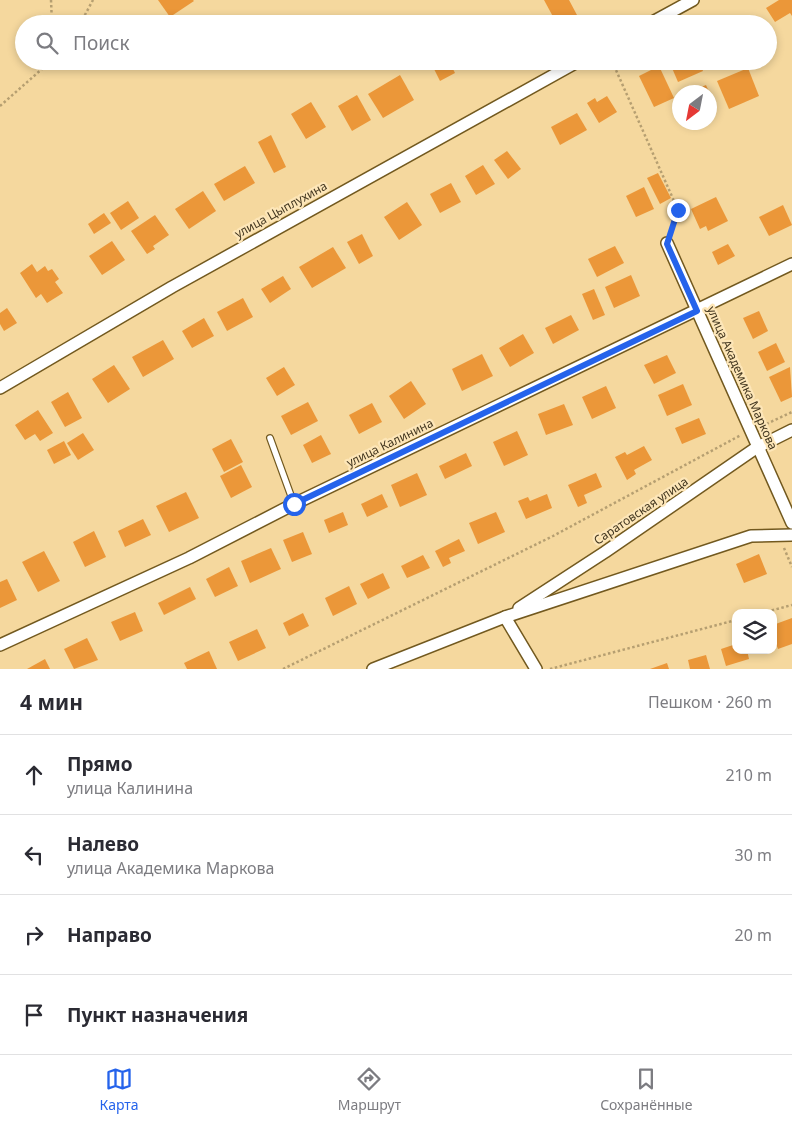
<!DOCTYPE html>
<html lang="ru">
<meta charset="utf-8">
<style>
body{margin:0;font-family:"Noto Sans",sans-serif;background:#f7f7f7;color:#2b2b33}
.controls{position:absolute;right:15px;bottom:15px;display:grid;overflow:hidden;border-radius:10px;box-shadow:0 2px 8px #0003}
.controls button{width:45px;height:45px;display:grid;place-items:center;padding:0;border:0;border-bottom:1px solid #e1e1e2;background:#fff;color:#2b2b33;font:25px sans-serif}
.compass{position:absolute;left:672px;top:85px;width:45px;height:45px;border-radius:50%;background:#fff;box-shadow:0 2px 8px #0003;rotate:212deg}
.stop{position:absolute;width:15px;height:15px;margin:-11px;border:4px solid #2563eb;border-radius:50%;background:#fff}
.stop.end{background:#2563eb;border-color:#fff;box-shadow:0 1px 5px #0008}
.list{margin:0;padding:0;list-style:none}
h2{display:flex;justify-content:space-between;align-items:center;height:65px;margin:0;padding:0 20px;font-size:21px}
h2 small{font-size:16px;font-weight:400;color:#7c7c81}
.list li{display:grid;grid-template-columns:32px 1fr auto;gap:15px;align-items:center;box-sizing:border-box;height:80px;padding:0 20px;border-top:1px solid #e1e1e2}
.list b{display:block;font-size:19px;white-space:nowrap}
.list p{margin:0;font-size:16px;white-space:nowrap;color:#7c7c81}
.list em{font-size:16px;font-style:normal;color:#7c7c81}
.icon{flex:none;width:28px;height:28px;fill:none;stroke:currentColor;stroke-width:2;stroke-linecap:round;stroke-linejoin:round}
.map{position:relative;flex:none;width:792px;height:669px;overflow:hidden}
.search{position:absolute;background:#fff;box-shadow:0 2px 8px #0003;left:15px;right:15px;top:15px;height:55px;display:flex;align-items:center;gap:12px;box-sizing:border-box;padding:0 18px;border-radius:28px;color:#7c7c81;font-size:19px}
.sheet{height:385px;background:#fff}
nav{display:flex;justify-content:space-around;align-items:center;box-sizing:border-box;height:70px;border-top:1px solid #e1e1e2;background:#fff;font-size:14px;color:#7c7c81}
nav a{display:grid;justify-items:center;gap:2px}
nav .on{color:#2563eb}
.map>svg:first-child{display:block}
</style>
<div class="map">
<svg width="792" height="669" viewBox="0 0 792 669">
<rect width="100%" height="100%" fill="#f5d89e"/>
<g fill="#eb9739">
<polygon points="158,0 193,0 194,1 170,17"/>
<polygon points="544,0 569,0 577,15 557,24"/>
<polygon points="779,0 792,0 792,16 790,13 775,22 766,8"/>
<polygon points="747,15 751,24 727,24"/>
<polygon points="430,61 449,61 455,73 440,81"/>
<polygon points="461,61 483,61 465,70"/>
<polygon points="669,61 699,61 703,71 678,82"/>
<polygon points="659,66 674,98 654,107 639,76"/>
<polygon points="748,68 759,96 729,109 717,81"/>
<polygon points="400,75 414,100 383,118 368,94"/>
<polygon points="706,85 709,92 689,92"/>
<polygon points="357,95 371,120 352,131 338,106"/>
<polygon points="607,96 617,112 599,123 587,103 595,98 597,102"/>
<polygon points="311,102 326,127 306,139 291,114"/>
<polygon points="577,113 587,130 560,145 551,127"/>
<polygon points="271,135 286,167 274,173 258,142"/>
<polygon points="507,151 521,169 508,179 494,160"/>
<polygon points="483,165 495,184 476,195 465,176"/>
<polygon points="245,166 255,183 224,201 214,184"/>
<polygon points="658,173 671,198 660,204 647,178"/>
<polygon points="451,183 461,202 440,213 430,194"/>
<polygon points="644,187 654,209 636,217 626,196"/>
<polygon points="203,191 216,211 189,229 175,209"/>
<polygon points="716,197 728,221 708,231 706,226 700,229 691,209"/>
<polygon points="128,201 139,218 121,230 110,213"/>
<polygon points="407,202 422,225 399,240 384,217"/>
<polygon points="783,205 792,225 769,236 759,217"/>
<polygon points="104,213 111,223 94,234 88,224"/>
<polygon points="155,215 169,235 153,246 155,249 147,254 131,231"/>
<polygon points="362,234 373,256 359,264 347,242"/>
<polygon points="112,241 125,260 102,275 89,256"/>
<polygon points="728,244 735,256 718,265 712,252"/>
<polygon points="615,246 624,263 597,277 588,259"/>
<polygon points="333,247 346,268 312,288 299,267"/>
<polygon points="32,264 37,272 45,266 48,271 52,269 59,279 55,282 63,293 47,303 41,294 36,298 20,273"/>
<polygon points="631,275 640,296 614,308 605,287"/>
<polygon points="283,276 291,289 270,303 261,289"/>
<polygon points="594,289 605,315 593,320 582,294"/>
<polygon points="243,298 253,317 227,331 217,312"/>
<polygon points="7,308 17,323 4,331 0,324 0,313"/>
<polygon points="759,311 768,331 753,339 743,318"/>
<polygon points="571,315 579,330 553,344 545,328"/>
<polygon points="204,318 214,336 192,348 182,331"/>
<polygon points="523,334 534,353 510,367 499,348"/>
<polygon points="163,340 174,359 143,377 132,357"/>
<polygon points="776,343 785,362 767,371 758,352"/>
<polygon points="482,354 493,376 462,391 452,369"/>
<polygon points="667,355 676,373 654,384 644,365"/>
<polygon points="114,365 130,389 108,403 92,379"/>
<polygon points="284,367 295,385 277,396 266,378"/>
<polygon points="790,367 792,397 781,402 769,377"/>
<polygon points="411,381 426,404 404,419 389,396"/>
<polygon points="683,384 692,405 667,416 658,395"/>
<polygon points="606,386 616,408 592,419 582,397"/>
<polygon points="68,392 82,418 65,427 51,402"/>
<polygon points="308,402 318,421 291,435 281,416"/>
<polygon points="372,403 382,422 359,434 349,415"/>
<polygon points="564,404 573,425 546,435 538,414"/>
<polygon points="38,410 53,433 40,441 35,434 25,440 15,425"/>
<polygon points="699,418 706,434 682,444 675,428"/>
<polygon points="517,431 528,455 504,466 493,442"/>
<polygon points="83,433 94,450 78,460 67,443"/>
<polygon points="321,435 331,454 312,463 303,445"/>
<polygon points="231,439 243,462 224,472 212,449"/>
<polygon points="64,441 71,455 54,464 47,450"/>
<polygon points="644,446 652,460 634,470 636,474 627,480 615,457 625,452 627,455"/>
<polygon points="466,453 472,466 445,479 439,466"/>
<polygon points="241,465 252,487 231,498 220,476"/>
<polygon points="417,473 427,495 400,507 391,485"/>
<polygon points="596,473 602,487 584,495 587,503 578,507 568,485"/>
<polygon points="186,492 199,518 169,532 156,506"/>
<polygon points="382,494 388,507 367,517 361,504"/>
<polygon points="547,494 552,508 526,519 518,501 528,497 530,501"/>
<polygon points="343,512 348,525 329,533 324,520"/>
<polygon points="496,512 505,532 478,544 469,523"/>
<polygon points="143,519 151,535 125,547 118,531"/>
<polygon points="94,531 106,557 85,567 73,542"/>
<polygon points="303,532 312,554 292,562 283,540"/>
<polygon points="459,539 465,551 449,558 451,563 443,567 435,551"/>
<polygon points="271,548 281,569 250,583 241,561"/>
<polygon points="44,551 60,581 38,592 22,562"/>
<polygon points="759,554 767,574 744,583 736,564"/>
<polygon points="423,555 430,568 407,578 401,566"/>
<polygon points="229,567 238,586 215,597 206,579"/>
<polygon points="383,573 390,588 368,599 360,584"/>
<polygon points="7,579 17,600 0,608 0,582"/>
<polygon points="349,586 357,604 333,616 325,598"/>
<polygon points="190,587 196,599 164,615 158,603"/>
<polygon points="135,612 143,631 120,641 111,622"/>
<polygon points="303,613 309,626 289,636 283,623"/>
<polygon points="792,618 792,644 778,649 773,636 773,625"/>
<polygon points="257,629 266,648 238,661 229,642"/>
<polygon points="87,638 98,660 74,669 64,649"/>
<polygon points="736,644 736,650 747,650 749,659 726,666 721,649"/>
<polygon points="209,651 217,669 187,669 184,663"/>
<polygon points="706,655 710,669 690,669 688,660"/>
<polygon points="45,659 50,669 27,669"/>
<polygon points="667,663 669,669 650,669"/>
</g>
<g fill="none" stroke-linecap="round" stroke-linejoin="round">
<g stroke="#72591f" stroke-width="8">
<polyline id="service" points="270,438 294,504"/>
</g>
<g stroke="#72591f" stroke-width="14">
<g id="minor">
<polyline points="649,24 693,0"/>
<polyline points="667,243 792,523"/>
<polyline points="0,388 172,287 579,61"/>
<polyline points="519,608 605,552 756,448 792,430"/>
<polyline points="505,617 536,669"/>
<polyline points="0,645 189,558 294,504 792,264"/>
<polyline points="373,669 505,617 751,536 792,535"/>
</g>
</g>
<g stroke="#b69f71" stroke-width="2.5" stroke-dasharray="2.5 2.5" stroke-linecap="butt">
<polyline points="51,0 52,24"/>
<polyline points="80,24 93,0"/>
<polyline points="612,61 678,210 671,233"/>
<polyline points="0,106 51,61"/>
<polyline points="762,426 792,412"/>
<polyline points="784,548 792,567"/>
<polyline points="762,613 792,605"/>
<polyline points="283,669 553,536 741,435"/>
<polyline points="550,669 736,620"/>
</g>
<use href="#service" stroke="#fff" stroke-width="5.5"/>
<use href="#minor" stroke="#fff" stroke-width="11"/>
</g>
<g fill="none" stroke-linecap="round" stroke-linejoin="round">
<polyline stroke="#2563eb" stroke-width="6" points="294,504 697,311 667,244 678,210"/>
</g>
<g text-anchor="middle" stroke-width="4.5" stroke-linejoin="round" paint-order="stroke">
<g font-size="12" fill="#42361f" stroke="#fde6b8">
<text transform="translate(281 210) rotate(-29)" y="4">улица Цыплухина</text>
<text transform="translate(742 378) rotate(66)" y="4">улица Академика Маркова</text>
<text transform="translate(390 443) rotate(-26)" y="4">улица Калинина</text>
<text transform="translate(641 511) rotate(-34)" y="4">Саратовская улица</text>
</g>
</g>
</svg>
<div class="controls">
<button><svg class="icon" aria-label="layers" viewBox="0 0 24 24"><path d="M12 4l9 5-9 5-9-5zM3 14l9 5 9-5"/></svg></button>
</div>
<svg class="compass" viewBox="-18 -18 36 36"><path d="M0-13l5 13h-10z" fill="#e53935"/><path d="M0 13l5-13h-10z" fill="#7c7c81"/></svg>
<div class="stop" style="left:294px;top:504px"></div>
<div class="stop end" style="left:678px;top:210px"></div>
<div class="search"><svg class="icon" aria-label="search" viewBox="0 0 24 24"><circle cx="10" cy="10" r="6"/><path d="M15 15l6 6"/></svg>Поиск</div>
</div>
<section class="sheet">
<h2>4 мин<small>Пешком · 260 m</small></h2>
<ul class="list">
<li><svg class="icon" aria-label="ahead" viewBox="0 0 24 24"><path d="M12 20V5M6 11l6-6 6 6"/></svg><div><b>Прямо</b><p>улица Калинина</p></div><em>210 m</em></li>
<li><svg class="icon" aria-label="left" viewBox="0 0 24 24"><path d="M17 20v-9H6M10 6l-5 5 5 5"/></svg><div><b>Налево</b><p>улица Академика Маркова</p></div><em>30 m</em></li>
<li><svg class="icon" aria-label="right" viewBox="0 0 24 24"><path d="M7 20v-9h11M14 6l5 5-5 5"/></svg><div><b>Направо</b></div><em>20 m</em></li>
<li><svg class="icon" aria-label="arrive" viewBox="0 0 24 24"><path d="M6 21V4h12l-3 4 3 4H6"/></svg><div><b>Пункт назначения</b></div></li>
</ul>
</section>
<nav>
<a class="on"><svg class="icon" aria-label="map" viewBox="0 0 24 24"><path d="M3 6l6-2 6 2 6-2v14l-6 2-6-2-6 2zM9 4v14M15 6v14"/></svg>Карта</a>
<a><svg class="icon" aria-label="directions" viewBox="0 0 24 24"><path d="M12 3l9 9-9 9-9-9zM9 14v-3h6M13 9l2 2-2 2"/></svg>Маршрут</a>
<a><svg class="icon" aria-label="saved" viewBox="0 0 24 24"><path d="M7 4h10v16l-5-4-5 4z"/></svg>Сохранённые</a>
</nav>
